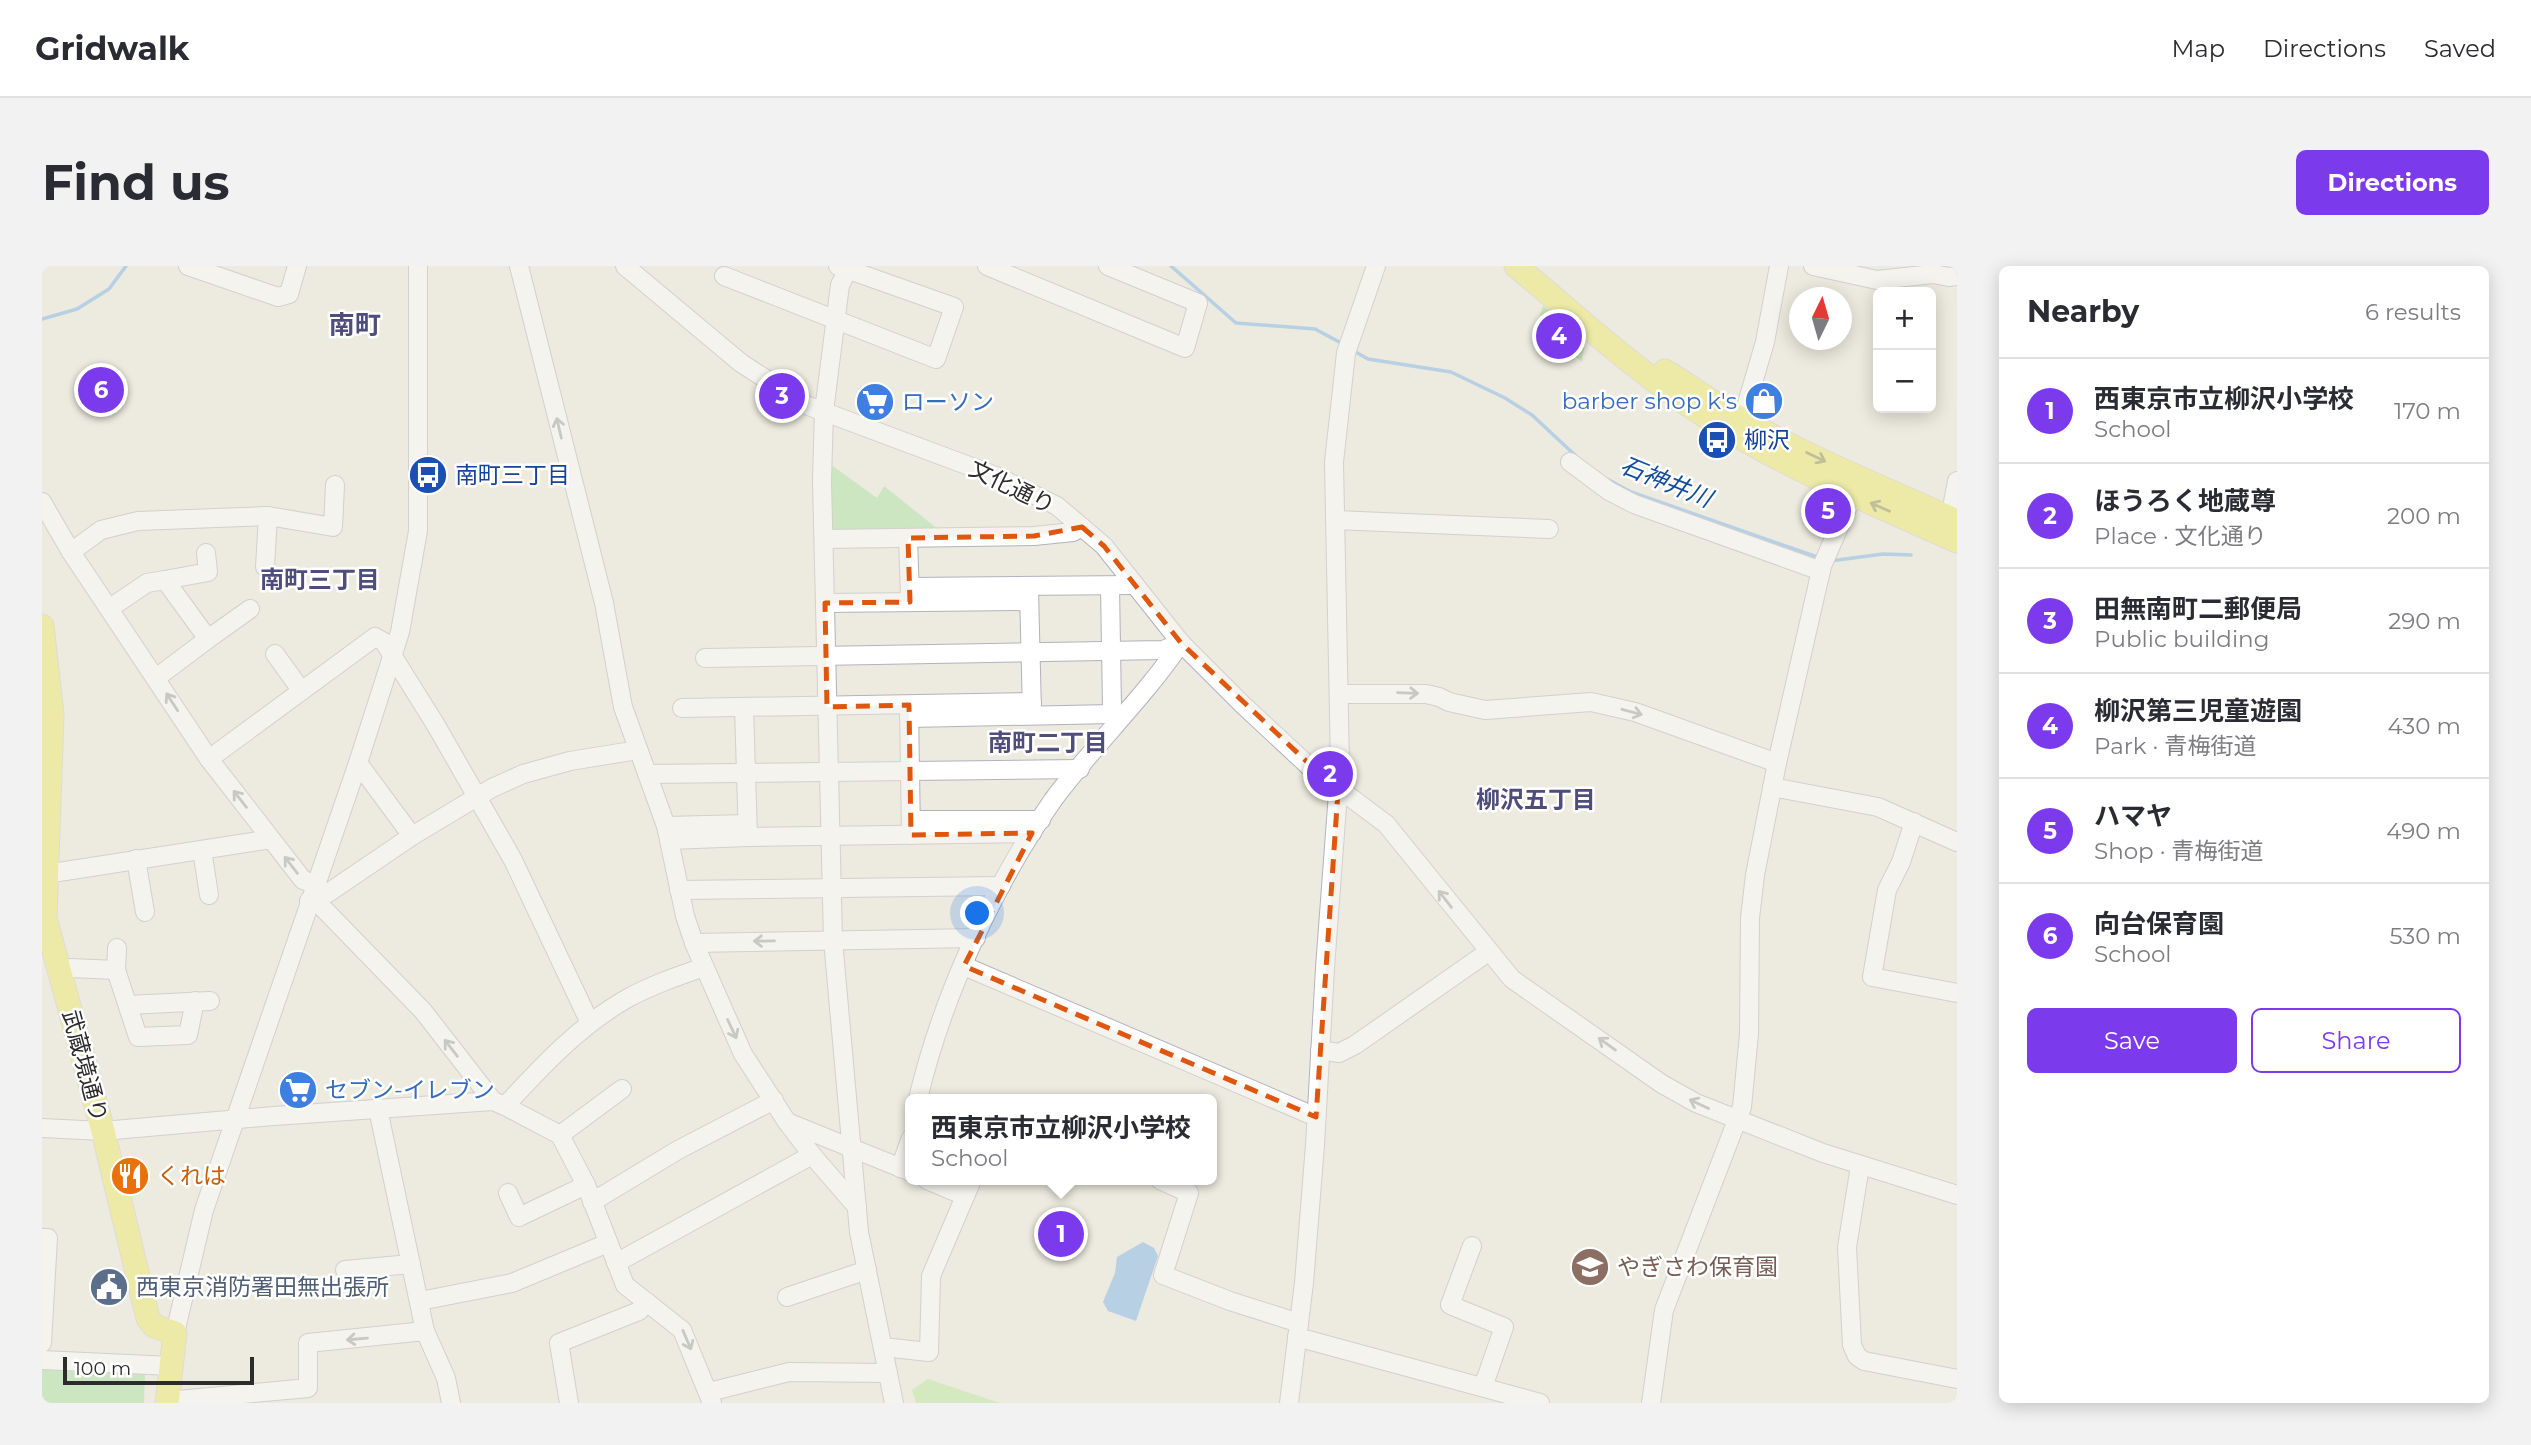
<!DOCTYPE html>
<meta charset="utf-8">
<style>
body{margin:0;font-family:Montserrat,"Noto Sans JP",sans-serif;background:#f2f2f3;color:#2b2b33}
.controls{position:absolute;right:21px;top:21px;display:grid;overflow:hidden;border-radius:10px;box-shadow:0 4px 18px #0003}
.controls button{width:63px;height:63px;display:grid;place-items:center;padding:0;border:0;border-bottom:2px solid #e1e1e2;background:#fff;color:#2b2b33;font:35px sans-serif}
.compass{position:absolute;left:1747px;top:21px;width:63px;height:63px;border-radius:50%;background:#fff;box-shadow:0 4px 18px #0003;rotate:5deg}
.scale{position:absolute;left:21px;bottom:18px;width:191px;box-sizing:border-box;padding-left:7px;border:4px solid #2c2c2c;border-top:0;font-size:19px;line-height:24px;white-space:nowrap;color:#2c2c2c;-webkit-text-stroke:5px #fff;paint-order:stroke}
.you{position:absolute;left:936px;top:648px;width:24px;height:24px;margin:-18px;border:5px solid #fff;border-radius:50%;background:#1a73e8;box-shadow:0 0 0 10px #1a73e833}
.badge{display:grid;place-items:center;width:46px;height:46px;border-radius:50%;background:#7c3aed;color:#fff;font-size:23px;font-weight:700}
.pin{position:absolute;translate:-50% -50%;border:4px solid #fff;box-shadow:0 2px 7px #0006}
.popup{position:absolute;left:863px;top:828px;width:312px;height:91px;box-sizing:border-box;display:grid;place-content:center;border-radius:10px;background:#fff;filter:drop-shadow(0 2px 5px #0005);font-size:23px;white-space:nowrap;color:#7c7c81}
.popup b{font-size:26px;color:#2b2b33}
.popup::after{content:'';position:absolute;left:50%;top:100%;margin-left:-14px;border:14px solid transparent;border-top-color:#fff}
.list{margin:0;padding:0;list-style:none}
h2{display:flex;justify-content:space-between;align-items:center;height:91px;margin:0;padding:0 28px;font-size:30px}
h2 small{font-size:23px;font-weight:400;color:#7c7c81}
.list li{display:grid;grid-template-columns:46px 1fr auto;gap:21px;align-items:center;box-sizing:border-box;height:105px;padding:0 28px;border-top:2px solid #e1e1e2}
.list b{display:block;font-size:26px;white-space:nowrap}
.list p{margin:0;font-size:23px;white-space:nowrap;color:#7c7c81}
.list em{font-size:23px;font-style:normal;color:#7c7c81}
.actions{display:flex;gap:14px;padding:21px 28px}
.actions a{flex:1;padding:16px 0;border:2px solid #7c3aed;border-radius:10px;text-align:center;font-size:24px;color:#7c3aed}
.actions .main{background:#7c3aed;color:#fff}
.map{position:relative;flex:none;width:1915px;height:1137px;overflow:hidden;border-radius:10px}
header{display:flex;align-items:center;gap:42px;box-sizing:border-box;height:98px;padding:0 35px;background:#fff;border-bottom:2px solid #e1e1e2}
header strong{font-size:33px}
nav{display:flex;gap:38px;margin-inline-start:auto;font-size:24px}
.intro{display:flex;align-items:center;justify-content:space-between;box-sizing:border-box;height:168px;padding:0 42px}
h1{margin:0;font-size:49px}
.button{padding:18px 32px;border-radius:10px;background:#7c3aed;color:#fff;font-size:24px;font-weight:700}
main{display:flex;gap:42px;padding:0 42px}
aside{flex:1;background:#fff;border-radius:10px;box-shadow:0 4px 18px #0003}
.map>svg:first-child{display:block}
</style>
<header>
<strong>Gridwalk</strong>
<nav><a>Map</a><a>Directions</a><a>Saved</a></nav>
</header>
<div class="intro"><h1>Find us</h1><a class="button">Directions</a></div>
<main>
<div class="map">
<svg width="1915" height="1137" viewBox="0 0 1915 1137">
<rect width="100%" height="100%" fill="#edeadf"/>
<g fill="#a5e29d">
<polygon points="1501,40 1543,74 1540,96 1494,62"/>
<polygon points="784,195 835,232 842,220 902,268 788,267"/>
<polygon points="0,1101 103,1107 102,1137 0,1137"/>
</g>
<polygon fill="#b5e899" points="886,1113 958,1137 874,1137 870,1124"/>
<polygon fill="#75b1eb" points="1101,976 1112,982 1116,990 1094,1055 1066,1045 1061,1036 1073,1007 1075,991"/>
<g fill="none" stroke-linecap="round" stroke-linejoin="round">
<g stroke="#75b1eb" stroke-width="3.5">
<polyline points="1129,0 1194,57 1273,63 1301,78"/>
<polyline points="0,53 35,43 67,23 84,0"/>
<polyline points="1310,84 1326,93 1409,106 1463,132 1490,149 1534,190"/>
<polyline points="1565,213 1589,226 1778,292"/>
<polyline points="1788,295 1841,288 1869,289"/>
</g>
<g stroke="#b2b2bf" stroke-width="20">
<g id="minor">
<polyline points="146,0 236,31 247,28 255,0"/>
<polyline points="477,0 562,337 581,441 624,560 643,650 652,677 701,788 745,856 770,889 815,941"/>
<polyline points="583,0 699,97 764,139 954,210 1015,240 1062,280 1139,377 1200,438 1286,518 1304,528 1344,558 1470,713 1620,818 1654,837 1781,887 1915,929"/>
<polyline points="808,0 798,19 782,145 780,215 791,674 817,966 852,1137"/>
<polyline points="945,0 1143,82 1156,37 1066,0"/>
<polyline points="1771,0 1835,14 1891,8 1907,11 1915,10"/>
<polyline points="682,10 894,93 912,41 796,0"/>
<polyline points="1700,154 1723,76 1737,0"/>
<polyline points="1528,196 1567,225 1592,238 1779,305"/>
<polyline points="0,236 29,286 167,493 261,614 273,618"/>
<polyline points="1293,254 1507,263"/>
<polyline points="1903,262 1908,252 1915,215"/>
<polyline points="866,272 868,332"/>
<polyline points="782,273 992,270 1031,266 1040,261"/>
<polyline points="29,286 59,264 96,255 226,250 291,261 293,219"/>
<polyline points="223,301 226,250"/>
<polyline points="123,314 166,306 164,287"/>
<polyline points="1068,320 1070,442 1071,448 1077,454"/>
<polyline points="868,321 1092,319"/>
<polyline points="987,324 990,447"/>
<polyline points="783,337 987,335"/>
<polyline points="68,342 105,317 123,314 166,373 114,412"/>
<polyline points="166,373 208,343"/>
<polyline points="233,388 259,424"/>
<polyline points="663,392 1121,384 1139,377"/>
<polyline points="1298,428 1384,428 1397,431 1407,436 1443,444 1549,436 1593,446 1735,497"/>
<polyline points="867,440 869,569"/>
<polyline points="640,442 990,436"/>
<polyline points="702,442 706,571 990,567"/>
<polyline points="867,452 1071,448"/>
<polyline points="167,493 333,371 342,376 395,461 471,594 548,757"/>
<polyline points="316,497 370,570"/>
<polyline points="605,508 1038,503"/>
<polyline points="1730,521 1836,541 1915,576"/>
<polyline points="869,554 999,554"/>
<polyline points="1872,556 1859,596 1845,624 1830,711 1915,727"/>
<polyline points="624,560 705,558"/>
<polyline points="627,574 706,571"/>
<polyline points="160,584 167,629"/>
<polyline points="94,593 103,646"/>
<polyline points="4,608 229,573"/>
<polyline points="272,622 286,627 370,570 450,522 481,508 528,495 596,484"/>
<polyline points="637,624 959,620"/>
<polyline points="267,635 278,639 381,745 451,835"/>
<polyline points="652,677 934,672"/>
<polyline points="75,682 74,704 96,771 146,769 153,735"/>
<polyline points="922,700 1274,851"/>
<polyline points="18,711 29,702 74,704"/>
<polyline points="86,739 168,735"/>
<polyline points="1278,784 1297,787 1313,779 1446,686"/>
<path d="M876 833C900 731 951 620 1011 534 1051 480 1101 433 1139 377"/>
<path d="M463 840C500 800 538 759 586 732 610 719 636 710 662 701"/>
<polyline points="336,843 383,1065 404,1112 409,1137"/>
<polyline points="745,856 869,906"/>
<polyline points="0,862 61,865 232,850 451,835 463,840 518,869 544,919 583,1019 640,1064 670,1137"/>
<polyline points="518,869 580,823"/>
<polyline points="1818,900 1805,981 1810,1079 1815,1090 1822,1095 1915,1113"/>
<polyline points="858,902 869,872"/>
<polyline points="885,914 923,930"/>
<polyline points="1118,914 1147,927 1121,1009 1188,1035 1257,1057"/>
<polyline points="466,927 477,951 544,919"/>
<polyline points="550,936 636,884 732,834"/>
<polyline points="0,972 6,972 0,1077"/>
<polyline points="1430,980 1408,1039 1462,1061 1441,1121"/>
<polyline points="574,997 770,889"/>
<polyline points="303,1004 369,998"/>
<polyline points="745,1031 825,1004"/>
<polyline points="378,1035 470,1017 566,977"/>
<polyline points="133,1067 162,944 316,497 358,366 376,265 376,0"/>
<polyline points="1255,1071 1498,1137"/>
<polyline points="841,1081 887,1086 889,1010 930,914"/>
<polyline points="0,1094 129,1100"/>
<polyline points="667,1126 747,1106 846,1107"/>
<polyline points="125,1135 266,1122 266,1077 383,1065"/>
<polyline points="527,1137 517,1077 597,1045 605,1036"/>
<polyline points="1247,1137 1262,1017 1273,879 1283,702 1298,500 1292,196 1304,87 1334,0"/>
<polyline points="1609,1137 1622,1044 1700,841 1707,768 1708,652 1713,609 1735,497 1780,300 1811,229"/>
</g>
</g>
<g stroke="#ccc" stroke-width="25">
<g id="major">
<path d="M1474 0C1538 53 1600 111 1671 155 1748 203 1832 238 1915 275"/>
<path d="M1623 105C1649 121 1674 139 1701 154 1769 193 1843 223 1915 255"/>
<polyline points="0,360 10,449 3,652 61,865 106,1052 112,1060 133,1067 125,1137"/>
</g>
</g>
<use href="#minor" stroke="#fff" stroke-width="18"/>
<use href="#major" stroke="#edec64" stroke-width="23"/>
</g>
<defs><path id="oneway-shaft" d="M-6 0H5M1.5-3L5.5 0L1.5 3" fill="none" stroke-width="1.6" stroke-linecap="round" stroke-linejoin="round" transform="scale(1.75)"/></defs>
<g stroke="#a0a0a0">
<use href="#oneway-shaft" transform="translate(517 162) rotate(-103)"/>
<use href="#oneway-shaft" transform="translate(1366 427) rotate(2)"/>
<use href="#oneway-shaft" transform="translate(130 436) rotate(-123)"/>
<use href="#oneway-shaft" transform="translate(1590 446) rotate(15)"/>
<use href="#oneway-shaft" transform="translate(198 533) rotate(-128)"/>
<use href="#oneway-shaft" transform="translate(249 599) rotate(-128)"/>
<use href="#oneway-shaft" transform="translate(1403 633) rotate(-128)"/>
<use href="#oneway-shaft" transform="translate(722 675) rotate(179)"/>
<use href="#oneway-shaft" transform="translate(690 763) rotate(65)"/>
<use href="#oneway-shaft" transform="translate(1565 778) rotate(-144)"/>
<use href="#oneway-shaft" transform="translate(409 782) rotate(-128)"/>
<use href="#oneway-shaft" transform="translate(1657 838) rotate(-155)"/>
<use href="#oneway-shaft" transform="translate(315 1073) rotate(175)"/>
<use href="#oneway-shaft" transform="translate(645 1074) rotate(67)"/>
</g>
<g stroke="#8c8c48">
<use href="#oneway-shaft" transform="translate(1774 191) rotate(26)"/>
<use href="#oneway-shaft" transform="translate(1838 241) rotate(-156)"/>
</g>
<path d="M0 0H1915V1137H0ZM1040 261 1062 280 1139 377 1296 525 1274 851 922 700 990 567 869 569 867 439 785 441 783 337 868 336 866 272 992 270Z" fill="#edeadf" fill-opacity=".55" fill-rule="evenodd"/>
<path fill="none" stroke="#df570e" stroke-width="5" stroke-dasharray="14 9" stroke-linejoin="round" d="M1040 261 1062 280 1139 377 1296 525 1274 851 922 700 990 567 869 569 867 439 785 441 783 337 868 336 866 272 992 270Z"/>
<defs>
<g id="shop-disc" transform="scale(2.0125)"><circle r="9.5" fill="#3f7fe0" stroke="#fff"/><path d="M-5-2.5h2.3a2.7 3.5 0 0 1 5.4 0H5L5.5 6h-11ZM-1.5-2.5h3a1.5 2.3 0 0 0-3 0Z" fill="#fff"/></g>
<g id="supermarket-disc" transform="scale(2.0125)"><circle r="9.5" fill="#3f7fe0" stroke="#fff"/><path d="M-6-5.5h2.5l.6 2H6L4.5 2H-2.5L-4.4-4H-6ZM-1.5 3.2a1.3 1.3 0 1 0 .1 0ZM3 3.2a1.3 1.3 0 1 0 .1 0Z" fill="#fff"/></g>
<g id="bus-disc" transform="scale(2.0125)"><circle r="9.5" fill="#1a4fb4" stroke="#fff"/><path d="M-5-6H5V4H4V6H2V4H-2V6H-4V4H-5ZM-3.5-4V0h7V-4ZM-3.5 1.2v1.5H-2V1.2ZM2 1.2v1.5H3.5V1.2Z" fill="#fff"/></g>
<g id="restaurant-disc" transform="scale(2.0125)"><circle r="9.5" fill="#e8710a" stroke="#fff"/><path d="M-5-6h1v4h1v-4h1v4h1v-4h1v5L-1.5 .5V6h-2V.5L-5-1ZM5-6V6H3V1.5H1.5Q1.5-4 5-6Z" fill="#fff"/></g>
<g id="school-disc" transform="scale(2.0125)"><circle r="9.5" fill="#8d6e63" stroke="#fff"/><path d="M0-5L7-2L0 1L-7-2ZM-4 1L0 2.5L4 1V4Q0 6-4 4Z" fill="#fff"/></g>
<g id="civic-disc" transform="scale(2.0125)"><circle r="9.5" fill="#5c6f8a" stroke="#fff"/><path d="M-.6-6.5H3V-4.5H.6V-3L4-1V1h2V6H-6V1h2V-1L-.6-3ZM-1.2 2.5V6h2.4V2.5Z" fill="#fff"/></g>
</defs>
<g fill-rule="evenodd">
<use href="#shop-disc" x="1722" y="135"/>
<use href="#supermarket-disc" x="833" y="136"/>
<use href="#bus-disc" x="1675" y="174"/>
<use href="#bus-disc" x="386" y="209"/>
<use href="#supermarket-disc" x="256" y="824"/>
<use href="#restaurant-disc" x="88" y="910"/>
<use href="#school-disc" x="1548" y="1001"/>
<use href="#civic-disc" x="67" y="1021"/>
</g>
<g text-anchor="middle" stroke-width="5" stroke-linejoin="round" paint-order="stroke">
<g font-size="23" fill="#366cbe" stroke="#fff" text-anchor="start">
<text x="1695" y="143" text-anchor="end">barber shop k's</text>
<text x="860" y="144">ローソン</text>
<text x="283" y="832">セブン-イレブン</text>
</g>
<g font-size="23" fill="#164399" stroke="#fff" text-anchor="start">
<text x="1702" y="182">柳沢</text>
<text x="413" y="217">南町三丁目</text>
</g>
<g font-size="23" fill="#2c2c2c" stroke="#fff">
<text transform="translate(970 221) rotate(26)" y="8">文化通り</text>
<text transform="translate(43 800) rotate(75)" y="8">武蔵境通り</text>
</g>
<g font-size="23" fill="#c56008" stroke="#fff" text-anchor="start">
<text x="115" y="918">くれは</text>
</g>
<g font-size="23" fill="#785e54" stroke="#fff" text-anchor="start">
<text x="1575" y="1009">やぎさわ保育園</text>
</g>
<g font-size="23" fill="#4e5e75" stroke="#fff" text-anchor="start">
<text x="94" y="1029">西東京消防署田無出張所</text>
</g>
<g font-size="24" font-style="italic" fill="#124c9a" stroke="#fff">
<text transform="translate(1624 216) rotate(22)" y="8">石神井川</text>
</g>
<g font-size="24" font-weight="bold" fill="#4f4d7b" stroke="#fff">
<text x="278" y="322">南町三丁目</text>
<text x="1006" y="485">南町二丁目</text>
<text x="1494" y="542">柳沢五丁目</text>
</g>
<g font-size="26" font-weight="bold" fill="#4f4d7b" stroke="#fff">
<text x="313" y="68">南町</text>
</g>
</g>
</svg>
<div class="controls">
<button>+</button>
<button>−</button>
</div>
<svg class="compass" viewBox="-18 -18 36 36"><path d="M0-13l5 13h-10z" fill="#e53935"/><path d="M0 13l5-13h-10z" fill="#7c7c81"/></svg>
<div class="scale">100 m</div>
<div class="you"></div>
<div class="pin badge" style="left:1019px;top:968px">1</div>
<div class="popup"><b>西東京市立柳沢小学校</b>School</div>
<div class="pin badge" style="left:1288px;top:508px">2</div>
<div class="pin badge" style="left:740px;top:130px">3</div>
<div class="pin badge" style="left:1517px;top:70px">4</div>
<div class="pin badge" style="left:1786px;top:245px">5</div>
<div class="pin badge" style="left:59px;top:124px">6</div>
</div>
<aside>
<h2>Nearby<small>6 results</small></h2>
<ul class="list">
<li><span class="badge">1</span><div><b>西東京市立柳沢小学校</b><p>School</p></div><em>170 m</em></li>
<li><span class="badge">2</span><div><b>ほうろく地蔵尊</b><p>Place · 文化通り</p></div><em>200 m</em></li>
<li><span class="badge">3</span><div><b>田無南町二郵便局</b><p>Public building</p></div><em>290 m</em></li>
<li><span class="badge">4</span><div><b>柳沢第三児童遊園</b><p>Park · 青梅街道</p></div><em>430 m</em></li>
<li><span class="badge">5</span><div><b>ハマヤ</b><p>Shop · 青梅街道</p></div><em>490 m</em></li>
<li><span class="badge">6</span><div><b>向台保育園</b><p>School</p></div><em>530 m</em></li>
</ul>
<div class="actions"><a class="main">Save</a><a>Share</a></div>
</aside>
</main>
